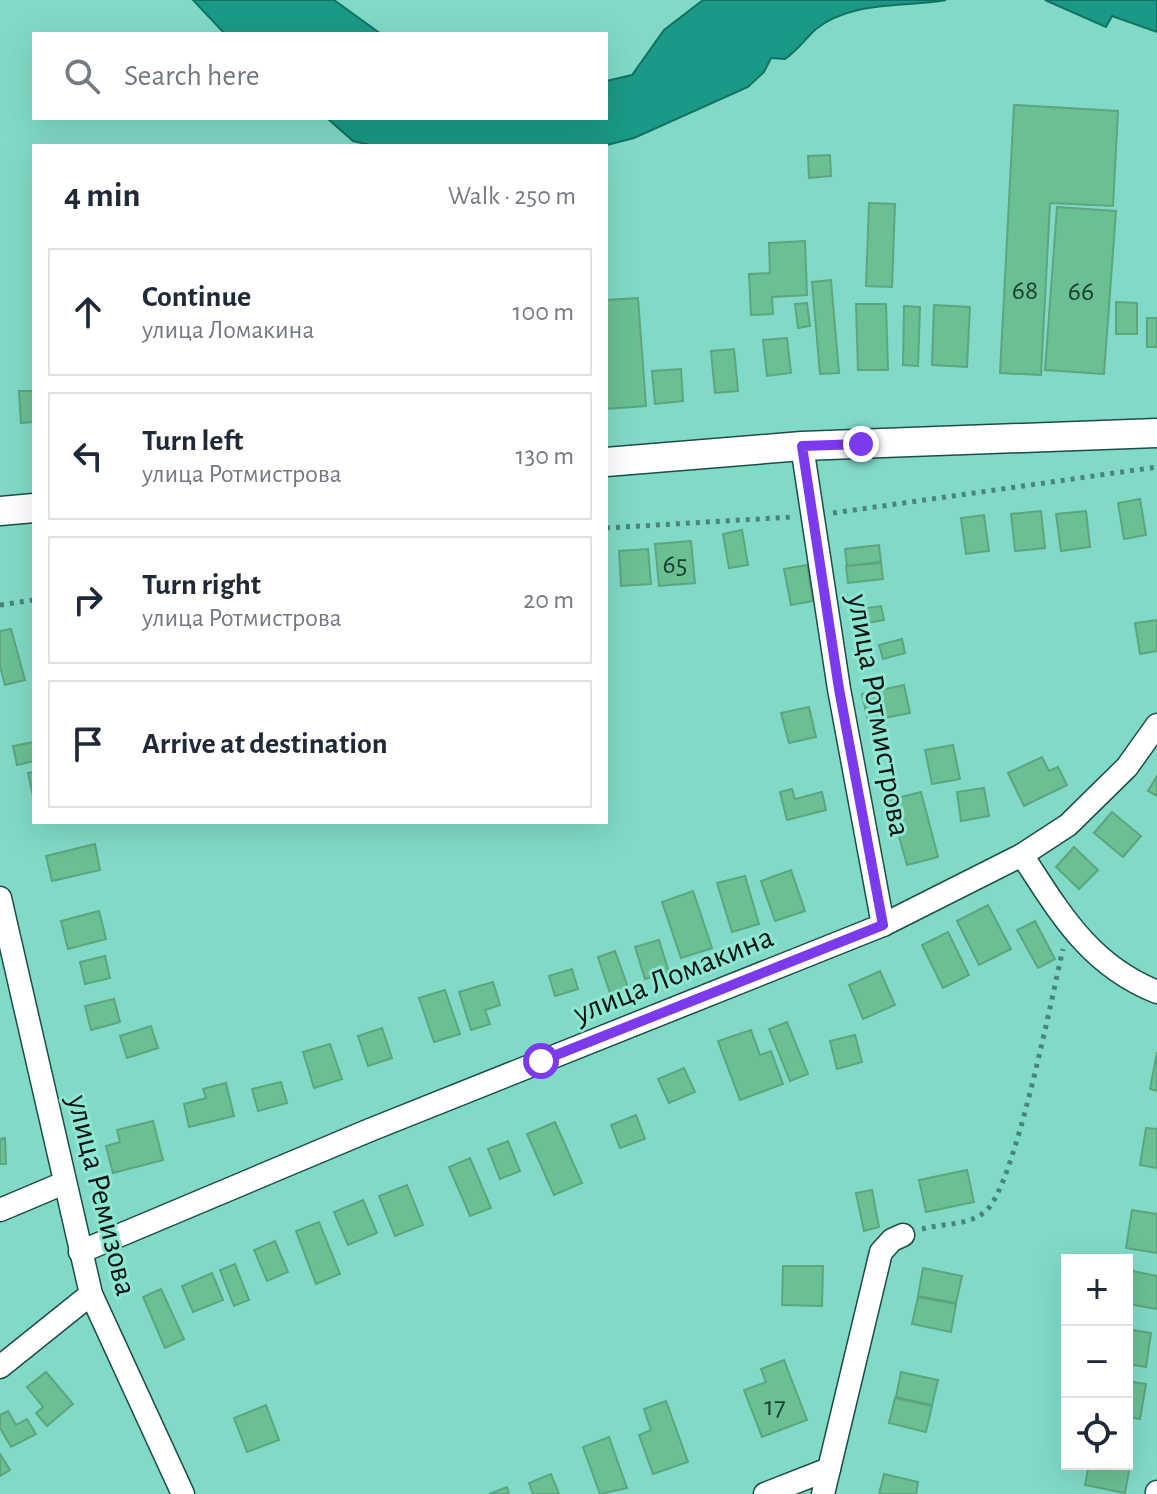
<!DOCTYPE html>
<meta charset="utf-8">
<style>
body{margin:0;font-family:"Alegreya Sans",sans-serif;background:#f6f6f7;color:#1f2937}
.controls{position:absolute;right:24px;bottom:24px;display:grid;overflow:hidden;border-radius:0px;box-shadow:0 8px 32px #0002}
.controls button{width:72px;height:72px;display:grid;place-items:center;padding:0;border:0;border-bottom:2px solid #e0e1e3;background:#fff;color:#1f2937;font:40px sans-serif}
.stop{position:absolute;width:24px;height:24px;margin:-18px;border:6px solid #7c3aed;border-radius:50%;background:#fff}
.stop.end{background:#7c3aed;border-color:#fff;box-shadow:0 2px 8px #0008}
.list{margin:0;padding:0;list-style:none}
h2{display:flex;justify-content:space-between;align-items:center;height:104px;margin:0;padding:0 32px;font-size:34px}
h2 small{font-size:26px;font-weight:400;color:#747a83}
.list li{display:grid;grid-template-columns:52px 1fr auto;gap:24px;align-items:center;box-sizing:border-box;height:128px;margin:0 16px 16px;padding:0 16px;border:2px solid #e0e1e3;border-radius:0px}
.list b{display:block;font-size:30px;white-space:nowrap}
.list p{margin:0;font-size:26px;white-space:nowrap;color:#747a83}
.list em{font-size:26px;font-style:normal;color:#747a83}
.icon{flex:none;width:44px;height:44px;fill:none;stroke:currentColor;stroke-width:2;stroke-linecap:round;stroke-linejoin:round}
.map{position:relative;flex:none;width:1157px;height:1494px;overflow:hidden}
.search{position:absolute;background:#fff;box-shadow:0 8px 32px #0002;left:32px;top:32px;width:576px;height:88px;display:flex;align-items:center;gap:20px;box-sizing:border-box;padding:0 28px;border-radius:0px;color:#747a83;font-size:30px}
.panel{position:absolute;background:#fff;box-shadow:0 8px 32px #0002;left:32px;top:144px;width:576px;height:680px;border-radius:0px}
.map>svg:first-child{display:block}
</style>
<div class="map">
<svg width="1157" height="1494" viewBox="0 0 1157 1494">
<rect width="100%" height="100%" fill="#80dac7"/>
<g fill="#1a9a86" stroke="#127262" stroke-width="2">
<polygon points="193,0 334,0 381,34 225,34"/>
<path d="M703 0H946C903 8 852 0 816 29 805 39 798 50 785 59L771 58 764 72 748 87 634 138 603 146H375L353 141 327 118H606V81L632 75 664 30Z"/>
<polygon points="1045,0 1157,0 1157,32 1112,16 1106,27"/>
</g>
<g fill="#6ac092" stroke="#5ea47e" stroke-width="2">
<polygon points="1014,105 1118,111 1113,206 1050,203 1041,375 1000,373"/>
<polygon points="830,155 831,176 809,178 808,156"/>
<polygon points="869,203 895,204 892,287 866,286"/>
<polygon points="1057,207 1116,211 1104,374 1045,370"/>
<polygon points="805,241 807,295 772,297 773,314 751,315 749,274 770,273 769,243"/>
<polygon points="831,280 839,373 820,374 812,282"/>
<polygon points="638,298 646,406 606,409 606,300"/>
<polygon points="1116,302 1137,303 1137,334 1116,334"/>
<polygon points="807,303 810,326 798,328 795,304"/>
<polygon points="856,304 886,304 888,370 858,370"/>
<polygon points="934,305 970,307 967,367 932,365"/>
<polygon points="904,306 920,307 918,366 903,365"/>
<rect x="1147" y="318" width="10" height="29"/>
<polygon points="787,338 791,373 767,376 763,340"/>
<polygon points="734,349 738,391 715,393 711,351"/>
<polygon points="681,369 683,401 655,404 652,371"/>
<polygon points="19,391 34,391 34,422 21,423"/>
<polygon points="1140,499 1146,535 1124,539 1118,503"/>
<polygon points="1041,511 1045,548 1015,551 1011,514"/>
<polygon points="1086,511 1090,547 1061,551 1056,514"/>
<polygon points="984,515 989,551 966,554 961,518"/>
<polygon points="742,530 748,565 729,568 723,534"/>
<polygon points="691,541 695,583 659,586 655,544"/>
<polygon points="879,545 881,562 847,566 845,549"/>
<polygon points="648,549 651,584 621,586 619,551"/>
<polygon points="881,563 883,579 848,583 846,566"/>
<polygon points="807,565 813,601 791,605 784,569"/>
<polygon points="881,606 884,620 862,624 860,609"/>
<polygon points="1157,620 1157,651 1140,654 1135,623"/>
<polygon points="11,629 25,680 5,685 0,666 0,631"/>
<polygon points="902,639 905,653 883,659 879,645"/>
<polygon points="904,685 910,713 868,721 862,694"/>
<polygon points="809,707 816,737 789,743 781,713"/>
<polygon points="34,742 34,761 17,765 13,746"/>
<polygon points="953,745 960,779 932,784 925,750"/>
<polygon points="1042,757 1049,771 1058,767 1067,785 1024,806 1008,773"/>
<polygon points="34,772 34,796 33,796 28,773"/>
<polygon points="1157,776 1157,796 1148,791"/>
<polygon points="984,788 989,816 961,821 957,792"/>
<polygon points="792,789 795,799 822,792 826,810 787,820 780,792"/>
<polygon points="921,792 938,857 907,865 889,800"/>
<polygon points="1112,812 1141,836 1123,857 1094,833"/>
<polygon points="95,844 100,870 52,881 46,856"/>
<polygon points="1074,847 1098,870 1079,889 1056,867"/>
<polygon points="791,870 805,911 775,921 761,881"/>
<polygon points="745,876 759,924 732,932 717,883"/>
<polygon points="693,891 712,948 681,958 662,902"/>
<polygon points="988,905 1011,949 979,965 957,921"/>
<polygon points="99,911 106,939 68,949 61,921"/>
<polygon points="1035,921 1055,959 1038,968 1017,930"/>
<polygon points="948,932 969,975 943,988 922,945"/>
<polygon points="659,940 669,972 645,979 635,947"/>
<polygon points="615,951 629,990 611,996 598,957"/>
<polygon points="105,956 110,978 85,984 80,962"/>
<polygon points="572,969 578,989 555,996 549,976"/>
<polygon points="880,971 895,1005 863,1019 849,985"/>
<polygon points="493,982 500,1005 485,1010 490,1024 471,1030 459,992"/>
<polygon points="445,990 460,1034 434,1042 419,998"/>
<polygon points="114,999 120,1022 91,1030 85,1006"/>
<polygon points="787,1022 808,1074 790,1081 769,1029"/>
<polygon points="151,1026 158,1048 127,1058 120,1036"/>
<polygon points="382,1028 392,1058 368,1066 358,1036"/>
<polygon points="751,1030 760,1055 771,1051 783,1084 740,1100 718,1041"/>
<polygon points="855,1035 862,1062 837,1069 830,1041"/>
<polygon points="330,1044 342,1079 314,1088 303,1052"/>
<polygon points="1157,1052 1157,1091 1150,1089"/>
<polygon points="684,1068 695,1092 669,1103 658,1079"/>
<polygon points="281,1082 287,1103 258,1111 252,1089"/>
<polygon points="226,1083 234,1116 189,1127 184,1104 206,1098 203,1089"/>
<polygon points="636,1115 645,1139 620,1148 611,1125"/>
<polygon points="153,1121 163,1160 113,1173 106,1146 120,1142 117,1130"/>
<polygon points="555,1122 582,1183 554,1195 527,1134"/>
<polygon points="1146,1128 1157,1129 1157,1168 1140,1165"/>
<polygon points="5,1138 6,1164 0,1164 0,1139"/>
<polygon points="508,1141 520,1171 500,1179 488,1149"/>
<polygon points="470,1158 491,1208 470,1216 449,1167"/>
<polygon points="967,1170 974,1202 926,1212 919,1180"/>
<polygon points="407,1185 423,1225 395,1236 379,1196"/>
<polygon points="872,1190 879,1227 864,1231 856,1193"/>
<polygon points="363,1200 377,1233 348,1245 334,1212"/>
<polygon points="1132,1210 1157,1214 1157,1253 1126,1248"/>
<polygon points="319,1222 340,1274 316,1284 296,1231"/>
<polygon points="275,1241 288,1272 267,1281 254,1250"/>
<polygon points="235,1264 249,1300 234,1306 220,1270"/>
<polygon points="783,1266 823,1266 822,1306 782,1305"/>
<polygon points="923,1268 962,1276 956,1303 918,1296"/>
<polygon points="1127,1270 1157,1276 1157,1309 1127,1304"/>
<polygon points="212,1273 223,1300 193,1312 182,1286"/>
<polygon points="161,1289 184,1339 165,1348 143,1297"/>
<polygon points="918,1297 956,1304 951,1332 912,1324"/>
<polygon points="1127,1329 1151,1333 1146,1367 1127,1364"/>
<polygon points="784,1360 807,1420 762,1437 744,1390 766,1382 761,1369"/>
<polygon points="46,1372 73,1404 47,1426 36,1413 43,1407 27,1387"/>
<polygon points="901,1372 938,1380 932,1405 896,1397"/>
<polygon points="1127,1381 1146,1384 1140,1419 1127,1417"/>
<polygon points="895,1398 932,1406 926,1432 889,1423"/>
<polygon points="666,1401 688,1462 653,1474 639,1435 651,1430 644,1409"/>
<polygon points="266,1405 279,1440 247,1452 234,1418"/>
<polygon points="8,1411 16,1425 27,1419 36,1434 11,1447 0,1428 0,1415"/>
<polygon points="609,1437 627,1488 600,1494 583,1447"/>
<polygon points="0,1454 10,1470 0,1476"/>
<polygon points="1089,1464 1130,1466 1125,1493 1085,1485"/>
<polygon points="551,1474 559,1494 533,1494 529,1483"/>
<polygon points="884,1474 918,1482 916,1494 879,1494"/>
<polygon points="507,1487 509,1494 489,1494"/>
</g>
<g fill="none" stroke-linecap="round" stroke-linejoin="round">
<g stroke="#1d4e45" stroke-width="25">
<g id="minor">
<polyline points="802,446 839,689 883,925"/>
<path d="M1022 855C1060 913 1089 965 1157 992"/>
<polyline points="0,898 91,1294 183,1494"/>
<polyline points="0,1210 64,1183"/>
<polyline points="80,1252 370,1130 883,925 1022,855 1068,825 1127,767 1157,725"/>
<polyline points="0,1367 91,1294"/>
<polyline points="829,1469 881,1252 892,1240 903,1235"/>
<polyline points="765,1494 829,1469 823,1494"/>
<polyline points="1157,1494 1157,1492"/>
</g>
</g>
<g stroke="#1d4e45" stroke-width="31">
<g id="tertiary">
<polyline points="606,462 802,446 1157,433"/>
<polyline points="0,511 34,508"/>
</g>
</g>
<g stroke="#498578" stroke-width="5" stroke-dasharray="4 6" stroke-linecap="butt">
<polyline points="833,513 1157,467"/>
<polyline points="606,528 792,517"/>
<polyline points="0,605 34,600"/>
<path d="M922 1229C943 1223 969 1226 986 1211 1015 1185 1052 996 1063 949"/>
</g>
<use href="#minor" stroke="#fff" stroke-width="22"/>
<use href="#tertiary" stroke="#fff" stroke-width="28"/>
</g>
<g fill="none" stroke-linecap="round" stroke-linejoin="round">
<polyline stroke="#7c3aed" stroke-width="10" points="541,1061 883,925 839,689 802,446 861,444"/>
</g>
<g text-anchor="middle" stroke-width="6" stroke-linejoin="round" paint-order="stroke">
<g font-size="28" fill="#1a3e30">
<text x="1025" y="299">68</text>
<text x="1081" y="300">66</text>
<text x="675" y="573">65</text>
<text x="775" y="1415">17</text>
</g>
<g font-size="32" fill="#00130f" stroke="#8de7d4">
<text transform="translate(880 715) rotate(80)" y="11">улица Ротмистрова</text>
<text transform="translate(673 974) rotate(-22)" y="11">улица Ломакина</text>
<text transform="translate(103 1195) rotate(76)" y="11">улица Ремизова</text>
</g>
</g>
</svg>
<div class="controls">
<button>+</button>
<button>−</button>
<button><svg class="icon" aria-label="locate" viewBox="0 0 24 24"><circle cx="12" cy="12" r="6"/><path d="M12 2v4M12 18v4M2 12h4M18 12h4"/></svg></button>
</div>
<div class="stop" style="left:541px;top:1061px"></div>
<div class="stop end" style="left:861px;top:444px"></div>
<div class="search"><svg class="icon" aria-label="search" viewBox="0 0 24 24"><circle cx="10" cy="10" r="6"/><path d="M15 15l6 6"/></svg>Search here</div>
<section class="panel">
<h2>4 min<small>Walk · 250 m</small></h2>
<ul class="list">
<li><svg class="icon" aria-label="ahead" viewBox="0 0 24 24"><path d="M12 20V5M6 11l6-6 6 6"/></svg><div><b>Continue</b><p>улица Ломакина</p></div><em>100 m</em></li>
<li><svg class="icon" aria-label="left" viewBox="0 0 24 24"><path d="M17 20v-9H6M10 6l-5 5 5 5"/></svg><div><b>Turn left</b><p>улица Ротмистрова</p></div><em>130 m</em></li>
<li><svg class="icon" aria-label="right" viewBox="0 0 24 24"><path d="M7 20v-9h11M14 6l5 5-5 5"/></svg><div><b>Turn right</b><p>улица Ротмистрова</p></div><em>20 m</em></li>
<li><svg class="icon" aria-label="arrive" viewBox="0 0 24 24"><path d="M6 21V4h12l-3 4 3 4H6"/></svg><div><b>Arrive at destination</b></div></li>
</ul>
</section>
</div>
